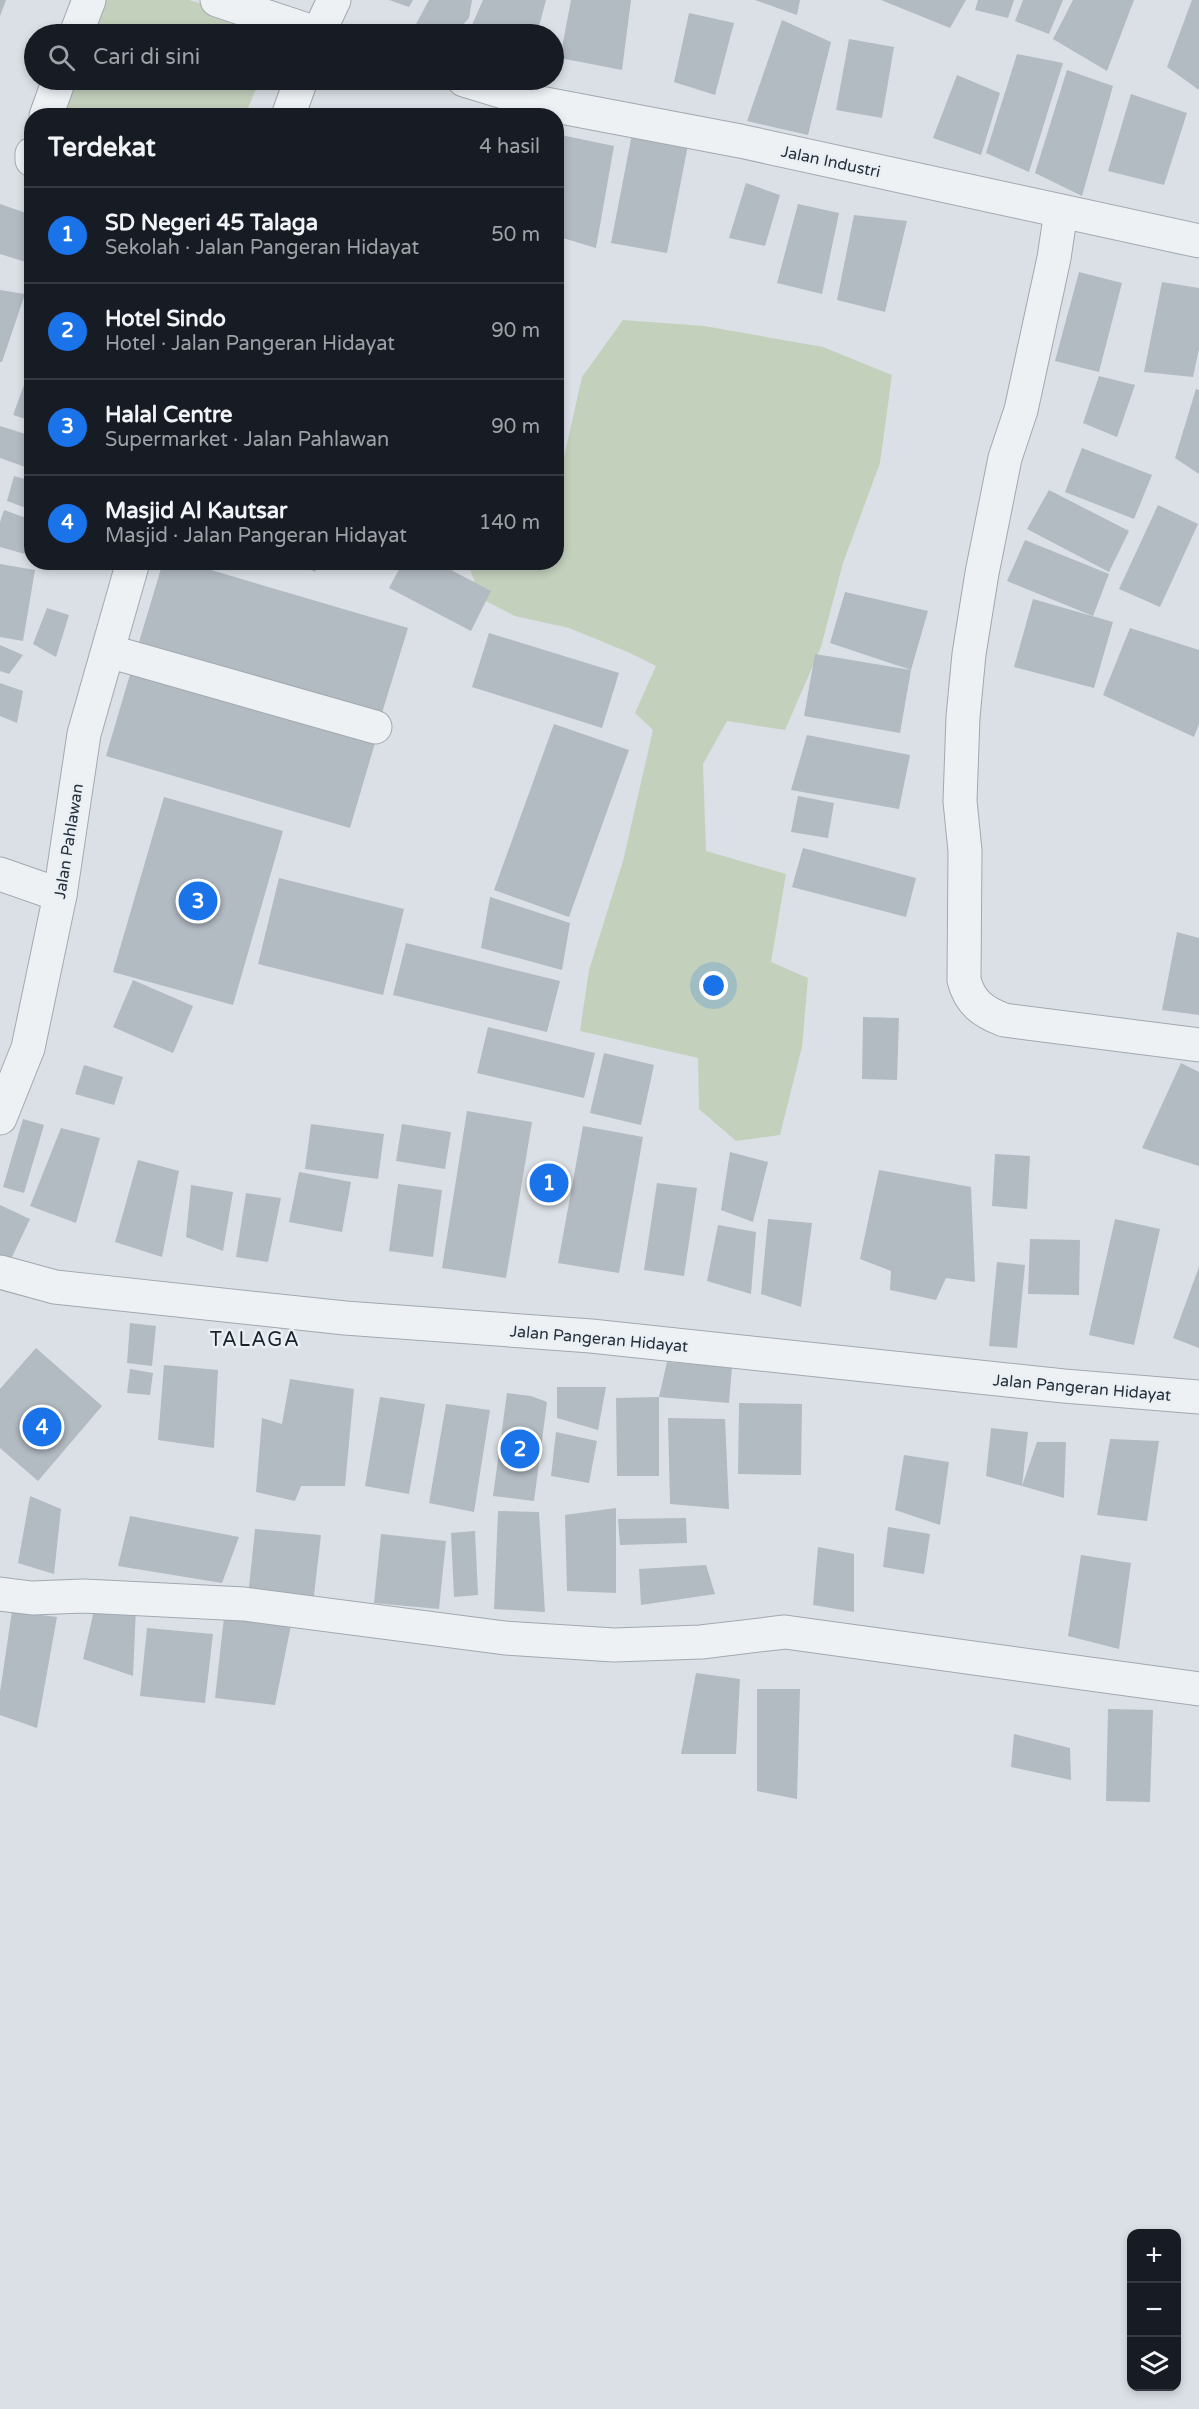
<!DOCTYPE html>
<html lang="id">
<meta charset="utf-8">
<style>
body{margin:0;font-family:"Varela Round",sans-serif;background:#242831;color:#f1f3f6}
.controls{position:absolute;right:18px;bottom:18px;display:grid;overflow:hidden;border-radius:12px;box-shadow:0 3px 9px #0003}
.controls button{width:54px;height:54px;display:grid;place-items:center;padding:0;border:0;border-bottom:2px solid #363941;background:#171b24;color:#f1f3f6;font:30px sans-serif}
.you{position:absolute;left:714px;top:986px;width:21px;height:21px;margin:-15px;border:4px solid #fff;border-radius:50%;background:#1a73e8;box-shadow:0 0 0 9px #1a73e833}
.badge{display:grid;place-items:center;width:39px;height:39px;border-radius:50%;background:#1a73e8;color:#fff;font-size:20px;font-weight:700}
.pin{position:absolute;translate:-50% -50%;border:3px solid #fff;box-shadow:0 2px 6px #0006}
.list{margin:0;padding:0;list-style:none}
h2{display:flex;justify-content:space-between;align-items:center;height:78px;margin:0;padding:0 24px;font-size:26px}
h2 small{font-size:20px;font-weight:400;color:#9ea1a6}
.list li{display:grid;grid-template-columns:39px 1fr auto;gap:18px;align-items:center;box-sizing:border-box;height:96px;padding:0 24px;border-top:2px solid #363941}
.list b{display:block;font-size:22px;white-space:nowrap}
.list p{margin:0;font-size:20px;white-space:nowrap;color:#9ea1a6}
.list em{font-size:20px;font-style:normal;color:#9ea1a6}
.icon{flex:none;width:33px;height:33px;fill:none;stroke:currentColor;stroke-width:2;stroke-linecap:round;stroke-linejoin:round}
.map{position:relative;flex:none;width:1199px;height:2409px;overflow:hidden}
.search{position:absolute;background:#171b24;box-shadow:0 3px 9px #0003;left:24px;top:24px;width:540px;height:66px;display:flex;align-items:center;gap:15px;box-sizing:border-box;padding:0 21px;border-radius:33px;color:#9ea1a6;font-size:22px}
.panel{position:absolute;background:#171b24;box-shadow:0 3px 9px #0003;left:24px;top:108px;width:540px;height:462px;border-radius:24px}
.map>svg:first-child{display:block}
</style>
<div class="map">
<svg width="1199" height="2409" viewBox="0 0 1199 2409">
<rect width="100%" height="100%" fill="#dbe0e6"/>
<g fill="#c3d0bc">
<polygon points="91,0 189,0 281,27 278,34 79,34"/>
<polygon points="63,80 260,80 245,115 51,116"/>
<polygon points="623,320 704,326 823,347 892,375 880,463 843,563 821,647 785,730 727,721 703,764 706,851 786,874 771,962 808,978 802,1047 780,1135 736,1141 699,1109 698,1058 580,1031 589,970 623,861 653,730 635,713 656,666 630,653 569,628 515,616 480,598 468,563 556,562 557,488 582,377"/>
</g>
<g fill="#b2bac2">
<polygon points="0,0 6,0 0,16"/>
<polygon points="389,0 413,0 409,7"/>
<polygon points="429,0 472,0 469,18 455,34 416,24"/>
<polygon points="483,0 546,0 537,34 493,34 472,25"/>
<polygon points="571,0 631,0 622,70 560,58"/>
<polygon points="755,0 800,0 797,15"/>
<polygon points="881,0 966,0 950,28"/>
<polygon points="978,0 1014,0 1008,18 975,10"/>
<polygon points="1023,0 1063,0 1049,34 1015,21"/>
<polygon points="1073,0 1134,0 1107,71 1053,39"/>
<polygon points="1192,0 1199,0 1199,90 1167,67"/>
<polygon points="689,13 734,23 715,95 674,82"/>
<polygon points="782,20 831,42 808,135 747,121"/>
<polygon points="849,39 894,47 882,118 836,110"/>
<polygon points="1017,54 1063,63 1029,172 986,153"/>
<polygon points="1067,70 1113,86 1082,196 1035,173"/>
<polygon points="957,75 1000,93 981,155 933,138"/>
<polygon points="1131,94 1187,113 1164,185 1108,171"/>
<polygon points="444,110 463,115 462,116 442,116"/>
<polygon points="556,134 614,146 596,248 556,236"/>
<polygon points="632,134 688,145 667,253 611,243"/>
<polygon points="746,183 780,195 765,246 729,238"/>
<polygon points="0,204 32,215 32,264 0,254"/>
<polygon points="798,204 839,213 822,294 777,283"/>
<polygon points="854,215 907,221 885,312 837,300"/>
<polygon points="1079,272 1122,283 1099,372 1055,361"/>
<polygon points="1162,282 1199,288 1199,349 1193,377 1144,372"/>
<polygon points="0,290 25,294 2,362 0,362"/>
<polygon points="1099,376 1135,385 1117,437 1083,423"/>
<polygon points="25,382 32,385 32,421 13,415"/>
<polygon points="1196,389 1199,390 1199,474 1175,458"/>
<polygon points="0,426 32,436 32,459 28,468 0,458"/>
<polygon points="1082,448 1152,475 1134,519 1065,492"/>
<polygon points="14,476 32,481 32,510 7,501"/>
<polygon points="1049,490 1129,531 1109,572 1027,529"/>
<polygon points="1158,505 1198,524 1160,607 1119,589"/>
<polygon points="4,510 32,520 32,556 0,547 0,522"/>
<polygon points="1025,540 1109,574 1093,616 1007,581"/>
<polygon points="163,562 184,562 408,628 382,713 139,642"/>
<polygon points="297,562 320,562 315,572"/>
<polygon points="403,562 436,562 491,591 471,631 389,588"/>
<polygon points="0,564 35,570 23,641 0,637"/>
<polygon points="845,592 928,611 911,670 900,733 804,716 815,654 911,670 830,643"/>
<polygon points="1033,599 1113,622 1094,688 1014,667"/>
<polygon points="47,608 69,615 56,657 33,644"/>
<polygon points="1130,628 1199,650 1199,724 1194,737 1103,695"/>
<polygon points="489,633 619,673 602,728 472,687"/>
<polygon points="0,645 23,655 9,674 0,671"/>
<polygon points="131,671 375,743 350,828 106,756"/>
<polygon points="0,683 23,691 17,723 0,716"/>
<polygon points="554,724 629,750 569,917 494,890"/>
<polygon points="807,735 910,755 899,809 791,790"/>
<polygon points="798,796 834,803 828,838 791,832"/>
<polygon points="164,797 283,831 233,1005 113,972"/>
<polygon points="803,848 916,878 906,917 792,887"/>
<polygon points="279,878 404,909 383,995 258,964"/>
<polygon points="490,897 570,923 562,970 481,948"/>
<polygon points="1177,932 1199,938 1199,1015 1162,1010"/>
<polygon points="406,943 560,981 547,1032 393,995"/>
<polygon points="133,980 193,1006 173,1053 113,1027"/>
<polygon points="863,1017 899,1018 897,1080 862,1079"/>
<polygon points="488,1027 595,1053 584,1098 477,1073"/>
<polygon points="604,1053 654,1065 641,1125 590,1113"/>
<polygon points="1181,1063 1199,1072 1199,1166 1142,1148"/>
<polygon points="84,1065 123,1077 114,1105 75,1094"/>
<polygon points="467,1111 532,1122 506,1278 442,1268"/>
<polygon points="23,1119 44,1125 24,1193 3,1187"/>
<polygon points="311,1124 384,1134 378,1179 305,1169"/>
<polygon points="402,1124 451,1132 445,1169 396,1161"/>
<polygon points="583,1126 643,1137 619,1273 558,1263"/>
<polygon points="61,1128 100,1138 76,1223 30,1206"/>
<polygon points="730,1152 768,1162 753,1222 721,1210"/>
<polygon points="995,1154 1030,1156 1027,1209 992,1206"/>
<polygon points="138,1160 179,1171 162,1257 115,1242"/>
<polygon points="879,1170 971,1187 975,1282 946,1278 936,1300 890,1290 891,1271 860,1259"/>
<polygon points="299,1172 351,1182 342,1232 289,1222"/>
<polygon points="657,1183 697,1188 684,1276 644,1270"/>
<polygon points="398,1184 442,1190 433,1257 389,1251"/>
<polygon points="191,1185 233,1192 223,1251 186,1237"/>
<polygon points="246,1193 281,1198 268,1262 236,1257"/>
<polygon points="0,1205 30,1219 11,1259 0,1255"/>
<polygon points="768,1219 812,1223 801,1307 761,1294"/>
<polygon points="1115,1219 1160,1229 1134,1345 1089,1335"/>
<polygon points="718,1225 756,1232 751,1294 707,1281"/>
<polygon points="1030,1239 1080,1240 1079,1295 1028,1294"/>
<polygon points="997,1262 1025,1265 1017,1348 989,1346"/>
<polygon points="1199,1267 1199,1348 1173,1338"/>
<polygon points="130,1323 156,1326 152,1366 127,1363"/>
<polygon points="36,1348 102,1406 38,1481 0,1448 0,1389"/>
<polygon points="667,1362 732,1367 729,1403 659,1397"/>
<polygon points="164,1365 218,1370 214,1448 158,1440"/>
<polygon points="130,1369 153,1373 150,1395 127,1393"/>
<polygon points="290,1379 354,1389 345,1486 301,1486 295,1501 256,1492 262,1418 282,1424"/>
<polygon points="557,1387 606,1387 598,1430 557,1418"/>
<polygon points="507,1393 531,1396 547,1402 534,1501 493,1496"/>
<polygon points="380,1397 425,1404 409,1494 365,1486"/>
<polygon points="659,1397 659,1476 617,1476 616,1398"/>
<polygon points="739,1403 802,1404 801,1475 738,1474"/>
<polygon points="446,1404 490,1410 474,1512 429,1503"/>
<polygon points="668,1418 725,1419 729,1509 670,1504"/>
<polygon points="991,1428 1028,1432 1022,1486 986,1476"/>
<polygon points="556,1432 597,1441 589,1483 551,1476"/>
<polygon points="1110,1439 1159,1441 1147,1521 1097,1515"/>
<polygon points="1037,1442 1066,1442 1064,1498 1022,1486"/>
<polygon points="904,1455 949,1462 940,1525 895,1510"/>
<polygon points="30,1496 61,1509 54,1574 18,1563"/>
<polygon points="616,1508 616,1593 567,1591 565,1515"/>
<polygon points="498,1511 539,1512 545,1612 494,1609"/>
<polygon points="130,1516 239,1537 222,1583 118,1566"/>
<polygon points="686,1518 687,1543 620,1545 618,1519"/>
<polygon points="888,1527 930,1534 924,1574 883,1567"/>
<polygon points="255,1529 321,1535 313,1604 248,1597"/>
<polygon points="475,1531 478,1595 454,1597 451,1533"/>
<polygon points="381,1534 446,1541 439,1609 374,1603"/>
<polygon points="818,1547 854,1554 854,1612 813,1605"/>
<polygon points="1081,1555 1131,1563 1119,1649 1068,1636"/>
<polygon points="706,1565 715,1594 641,1605 639,1569"/>
<polygon points="97,1597 136,1607 133,1676 83,1659"/>
<polygon points="12,1611 57,1617 37,1728 0,1715 0,1692"/>
<polygon points="224,1617 291,1625 275,1705 215,1698"/>
<polygon points="147,1628 213,1634 205,1703 140,1696"/>
<polygon points="696,1673 740,1679 736,1754 681,1754"/>
<polygon points="757,1689 800,1689 797,1799 757,1791"/>
<polygon points="1108,1709 1153,1710 1150,1802 1106,1801"/>
<polygon points="1014,1734 1070,1748 1071,1780 1011,1767"/>
</g>
<g fill="none" stroke-linecap="round" stroke-linejoin="round">
<g stroke="#a1a8b0" stroke-width="35">
<g id="minor">
<polyline points="217,0 319,34"/>
<polyline points="76,34 89,0"/>
<polyline points="318,34 334,0"/>
<polyline points="464,80 540,103 740,141 1199,241"/>
<polyline points="46,116 59,80"/>
<polyline points="288,116 301,80"/>
<polyline points="32,154 32,160"/>
<path d="M1061 211 1054 258 1021 410 1005 458 982 573 969 654 963 717 960 801 965 851 964 980C970 1003 983 1012 1004 1020L1199 1045"/>
<polyline points="108,651 375,727"/>
<polyline points="0,874 60,895"/>
<polyline points="0,1118 28,1048 60,895 84,734 133,562"/>
<polyline points="0,1272 55,1287 345,1318 591,1336 1064,1386 1199,1397"/>
<polyline points="0,1594 32,1598 84,1596 244,1604 505,1638 614,1645 701,1642 785,1632 1199,1689"/>
</g>
</g>
<use href="#minor" stroke="#eef1f4" stroke-width="33"/>
</g>
<g text-anchor="middle" stroke-width="5" stroke-linejoin="round" paint-order="stroke">
<g font-size="16" fill="#25303c" stroke="#eaeff4">
<text transform="translate(831 161) rotate(12)" y="6">Jalan Industri</text>
<text transform="translate(68 841) rotate(-81)" y="6">Jalan Pahlawan</text>
<text transform="translate(599 1338) rotate(5)" y="6">Jalan Pangeran Hidayat</text>
<text transform="translate(1082 1387) rotate(5)" y="6">Jalan Pangeran Hidayat</text>
</g>
<g font-size="20" letter-spacing="1.5" fill="#18212c" stroke="#eaeff4">
<text x="255" y="1346">TALAGA</text>
</g>
</g>
</svg>
<div class="controls">
<button>+</button>
<button>−</button>
<button><svg class="icon" aria-label="layers" viewBox="0 0 24 24"><path d="M12 4l9 5-9 5-9-5zM3 14l9 5 9-5"/></svg></button>
</div>
<div class="you"></div>
<div class="pin badge" style="left:549px;top:1183px">1</div>
<div class="pin badge" style="left:520px;top:1449px">2</div>
<div class="pin badge" style="left:198px;top:901px">3</div>
<div class="pin badge" style="left:42px;top:1427px">4</div>
<div class="search"><svg class="icon" aria-label="search" viewBox="0 0 24 24"><circle cx="10" cy="10" r="6"/><path d="M15 15l6 6"/></svg>Cari di sini</div>
<section class="panel">
<h2>Terdekat<small>4 hasil</small></h2>
<ul class="list">
<li><span class="badge">1</span><div><b>SD Negeri 45 Talaga</b><p>Sekolah · Jalan Pangeran Hidayat</p></div><em>50 m</em></li>
<li><span class="badge">2</span><div><b>Hotel Sindo</b><p>Hotel · Jalan Pangeran Hidayat</p></div><em>90 m</em></li>
<li><span class="badge">3</span><div><b>Halal Centre</b><p>Supermarket · Jalan Pahlawan</p></div><em>90 m</em></li>
<li><span class="badge">4</span><div><b>Masjid Al Kautsar</b><p>Masjid · Jalan Pangeran Hidayat</p></div><em>140 m</em></li>
</ul>
</section>
</div>
